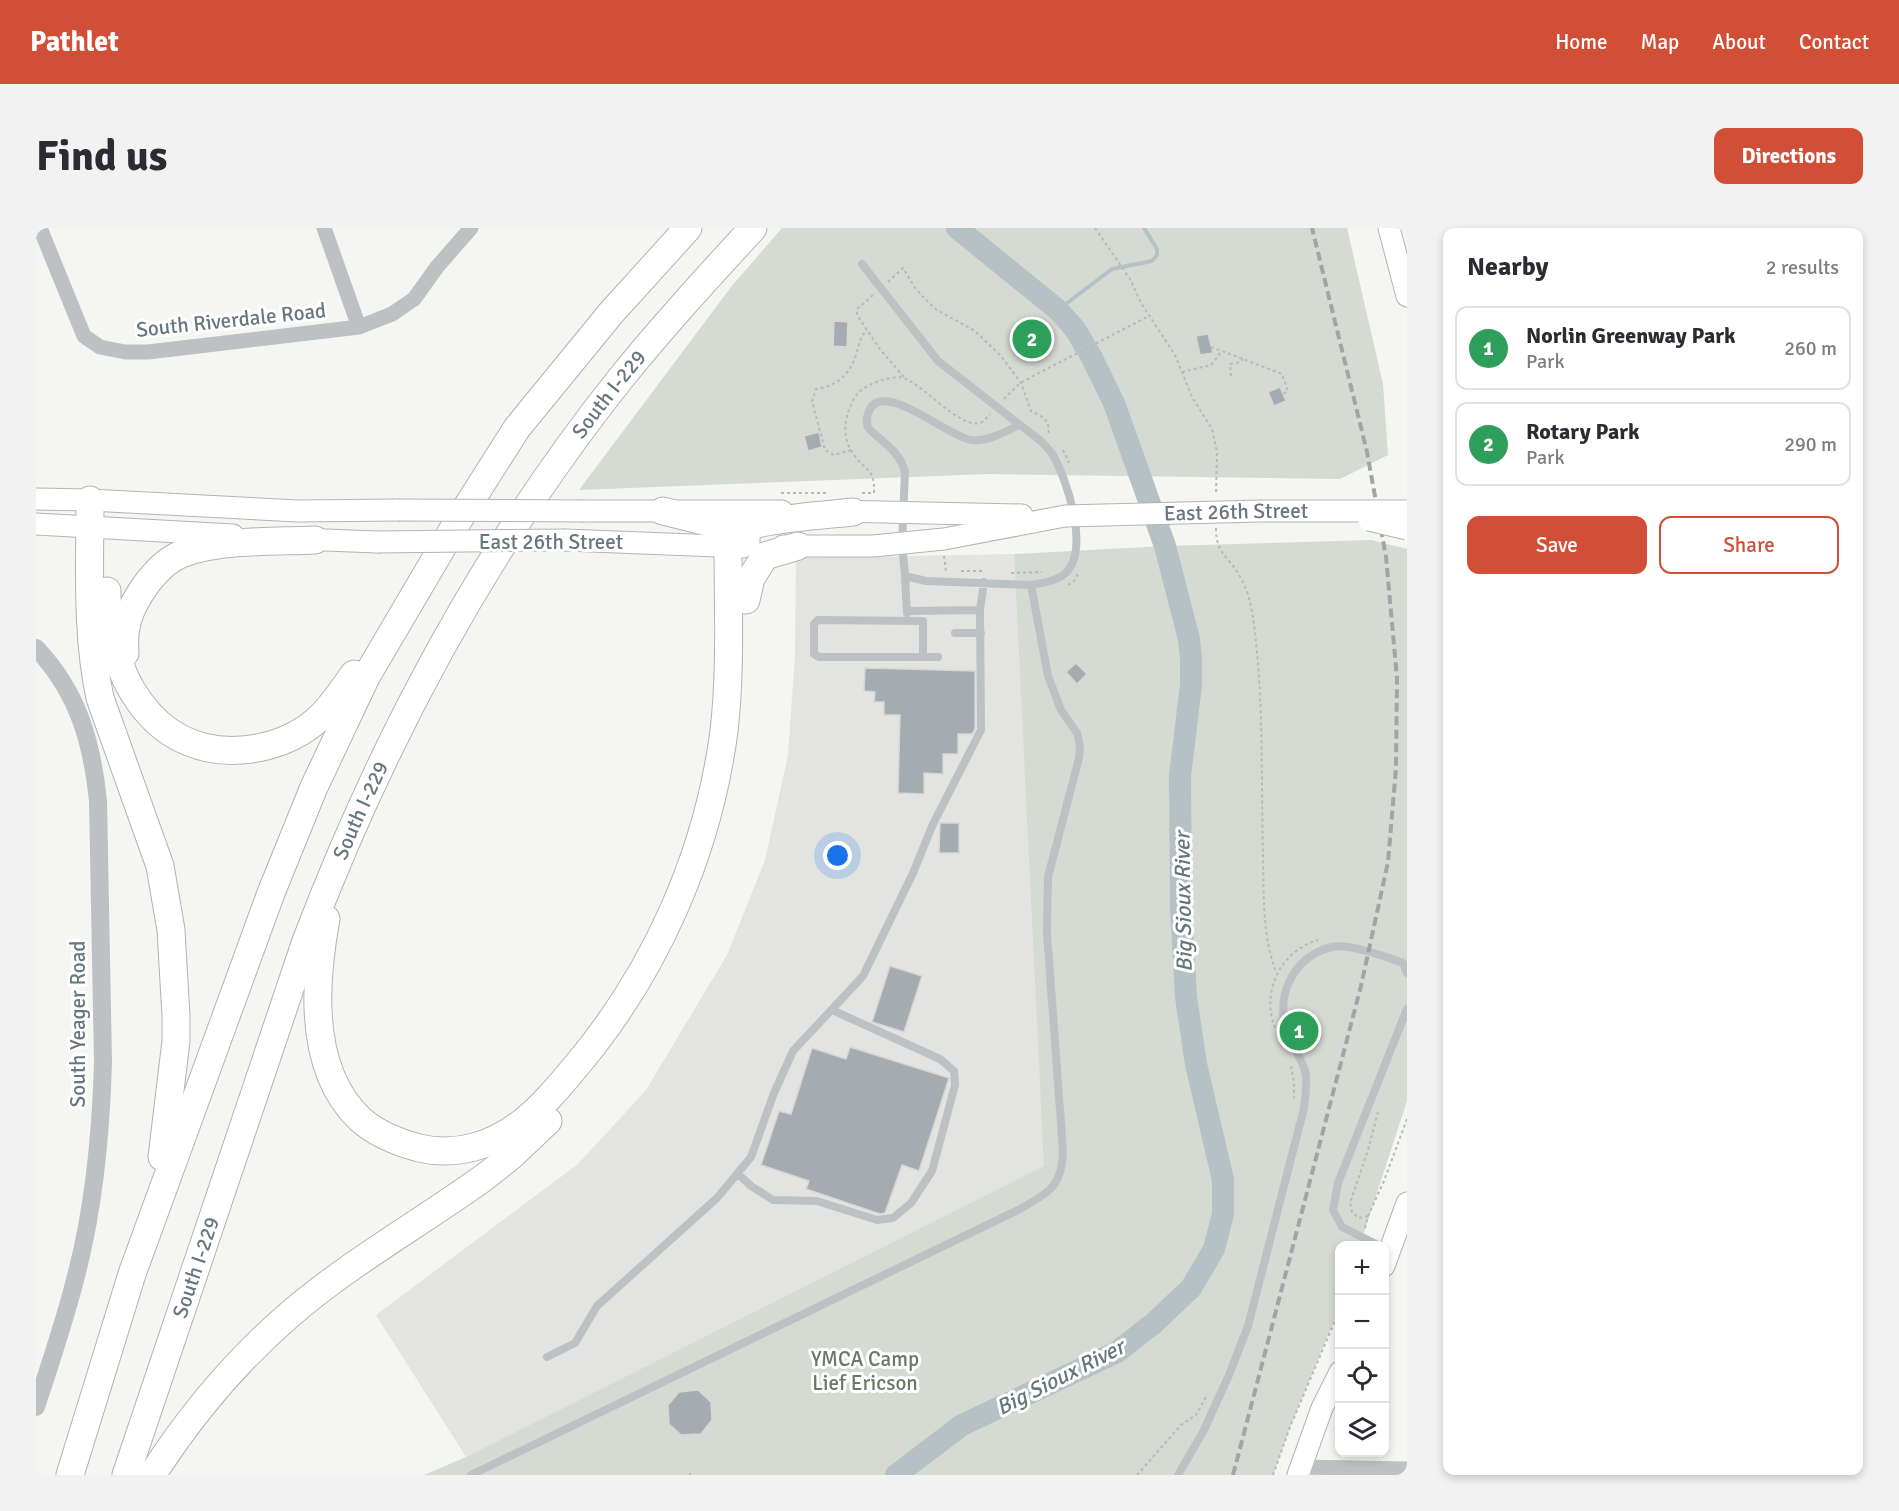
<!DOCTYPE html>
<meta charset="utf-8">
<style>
body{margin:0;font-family:Signika,sans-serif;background:#f2f2f3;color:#2b2b33}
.controls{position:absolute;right:18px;bottom:18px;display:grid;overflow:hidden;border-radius:12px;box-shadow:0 3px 9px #0003}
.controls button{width:54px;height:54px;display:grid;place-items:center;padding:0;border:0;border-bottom:2px solid #e1e1e2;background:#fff;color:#2b2b33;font:30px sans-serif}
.you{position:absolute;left:802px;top:628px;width:21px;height:21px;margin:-15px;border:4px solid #fff;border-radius:50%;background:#1a73e8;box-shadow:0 0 0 9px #1a73e833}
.badge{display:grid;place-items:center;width:39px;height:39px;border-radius:50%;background:#d14f36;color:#fff;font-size:20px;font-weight:700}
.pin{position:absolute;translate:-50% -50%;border:3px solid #fff;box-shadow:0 2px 6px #0006}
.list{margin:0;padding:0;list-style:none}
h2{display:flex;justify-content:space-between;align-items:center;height:78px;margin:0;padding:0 24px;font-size:26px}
h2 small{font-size:20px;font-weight:400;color:#7c7c81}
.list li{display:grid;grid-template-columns:39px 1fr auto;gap:18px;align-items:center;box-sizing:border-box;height:84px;margin:0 12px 12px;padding:0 12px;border:2px solid #e1e1e2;border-radius:12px}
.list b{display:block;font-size:22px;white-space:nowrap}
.list p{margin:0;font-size:20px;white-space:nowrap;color:#7c7c81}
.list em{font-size:20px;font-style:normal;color:#7c7c81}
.actions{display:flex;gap:12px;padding:18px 24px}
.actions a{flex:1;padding:14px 0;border:2px solid #d14f36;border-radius:12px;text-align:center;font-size:21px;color:#d14f36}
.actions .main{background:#d14f36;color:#fff}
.icon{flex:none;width:33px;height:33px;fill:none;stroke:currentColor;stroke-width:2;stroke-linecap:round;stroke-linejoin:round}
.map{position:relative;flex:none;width:1371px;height:1247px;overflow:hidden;border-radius:12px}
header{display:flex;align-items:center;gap:36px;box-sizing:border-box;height:84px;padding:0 30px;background:#d14f36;color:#fff}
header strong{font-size:28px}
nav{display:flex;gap:33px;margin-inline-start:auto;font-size:21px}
.intro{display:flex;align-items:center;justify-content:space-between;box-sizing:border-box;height:144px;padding:0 36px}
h1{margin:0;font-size:42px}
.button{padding:15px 27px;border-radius:12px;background:#d14f36;color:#fff;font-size:21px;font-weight:700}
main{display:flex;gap:36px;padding:0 36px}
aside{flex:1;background:#fff;border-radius:12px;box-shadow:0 3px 9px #0003}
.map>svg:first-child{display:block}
.built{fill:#e3e4e2}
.green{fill:#d5dad2}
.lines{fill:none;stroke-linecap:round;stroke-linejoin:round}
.stream{stroke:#b5c1c4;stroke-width:4}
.river{stroke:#b5c1c4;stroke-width:22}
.building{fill:#a5acb1;stroke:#d7d6d5;stroke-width:1.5}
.secondary-casing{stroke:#afb5b8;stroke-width:23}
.motorway-casing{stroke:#b0b4b7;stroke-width:29}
.path{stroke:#b7babc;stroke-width:2;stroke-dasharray:3 3;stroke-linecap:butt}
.service{stroke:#bdc1c4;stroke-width:8}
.minor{stroke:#bdc1c4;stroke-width:15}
.tertiary{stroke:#bdc1c4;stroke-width:18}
.secondary{stroke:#fff;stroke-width:21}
.motorway{stroke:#fff;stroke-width:27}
.rail{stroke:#9fa5a9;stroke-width:4;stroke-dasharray:9 4.5;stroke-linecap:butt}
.secondary-bridge-casing{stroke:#afb5b8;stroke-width:23;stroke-linecap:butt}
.secondary-bridge{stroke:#fff;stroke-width:21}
.labels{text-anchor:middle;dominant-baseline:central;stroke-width:6;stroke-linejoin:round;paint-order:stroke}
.street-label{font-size:21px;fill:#677780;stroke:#fff}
.park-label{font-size:21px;fill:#6a7865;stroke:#fff}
.water-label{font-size:22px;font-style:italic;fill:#63777d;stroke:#fff}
</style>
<header>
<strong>Pathlet</strong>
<nav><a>Home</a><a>Map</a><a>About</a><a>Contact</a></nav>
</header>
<div class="intro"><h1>Find us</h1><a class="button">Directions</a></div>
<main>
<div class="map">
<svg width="1371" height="1247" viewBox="0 0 1371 1247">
<rect width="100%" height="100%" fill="#f5f5f2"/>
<path class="built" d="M978,326L1009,938L430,1229L340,1087L542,936L610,862L691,727L729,632L752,527L759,426L760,330Z"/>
<path class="green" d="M746,0H1311L1347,156L1352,227L1304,251L952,246L543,262L695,59Z
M1335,312L1371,321V873L1324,1017L1304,1018L1303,1081L1254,1199L1237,1247H388L430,1229L1008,938L978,326L1129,318Z"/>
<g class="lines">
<path class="stream" d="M1022,82L1076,41L1116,33L1121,27V21L1108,0"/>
<path class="river" d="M860,1247L926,1197L1081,1124L1118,1095L1155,1060L1178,1021L1187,986V952L1160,836L1150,769L1145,680L1144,548L1155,457V431L1153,411L1129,318L1078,175L1055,128L1039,101L1022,82L921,0"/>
</g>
<path class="building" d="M798,93L812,94L811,119L797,118Z
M1172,106L1177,125L1164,127L1160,108Z
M1244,159L1250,173L1238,178L1232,164Z
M783,204L786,219L772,223L768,208Z
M1040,435L1051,446L1041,456L1030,444Z
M829,440L939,443V501L936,506H922V526H907V546L888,545V566L862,565L864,487H848V474H838L839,464L828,463Z
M904,595H923V625H903Z
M854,738L886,748L868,804L836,794Z
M814,819L913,850L883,943L866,937L849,985L844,986L770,961L773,953L725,937L743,883L755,886L776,820L810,831Z
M662,1162L675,1174L676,1192L665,1206L645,1207L633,1196L632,1177L643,1164Z"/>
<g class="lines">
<defs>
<path id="secondary" d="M1353,0L1371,68
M0,271L54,272L262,283L361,282
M549,283H746
M801,283L986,287
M0,296L197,307
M264,311L341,314
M530,312L707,319
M747,318H837L908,311L1029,288
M1348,1038L1371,975
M1262,1247L1286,1180L1304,1144"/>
<g id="motorway">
<path d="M54,272C54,338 50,405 64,470L124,638L135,702L140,788V813L126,929"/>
<path d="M627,283L703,302L710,309V313"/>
<path d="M71,363C70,443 116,529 206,522C233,520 261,510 281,492C295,480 307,461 318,446"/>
<path d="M710,372L715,350L729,328L762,318"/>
<path d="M89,425C87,401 92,384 105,364C113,351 127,335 141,328C177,311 239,314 279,312"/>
<path d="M290,691C278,755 272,842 324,891C340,906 361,914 383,920C421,929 458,917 488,893C508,877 525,856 541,837C620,743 672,625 688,503C695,442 692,380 692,319C693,316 693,312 695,309C706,291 794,287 817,284"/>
<path d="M34,1247L96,1046L235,665L278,559L330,449L420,296L481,200L575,85L652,0"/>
<path id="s1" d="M90,1247L270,713C347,511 450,319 585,150C627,98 672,49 717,0"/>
<path d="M116,1247C154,1188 199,1134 252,1088C313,1035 385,995 450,948L475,928L512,893"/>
</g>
</defs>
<use href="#secondary" class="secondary-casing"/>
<use href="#motorway" class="motorway-casing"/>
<path class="path" d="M1059,0L1094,51L1105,75L1139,127L1156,169L1176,201L1181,224L1180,267
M852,54L867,40L879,60L888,70L901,82L939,103L965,128L985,155L995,183L1008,190L1012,196L1013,206
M837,67L821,81V87L843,120L868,149
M1175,119L1186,123
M1146,144L1175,137L1186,123L1246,146L1252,163L1247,166
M1195,148L1194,136L1201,135L1207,131
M968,171L983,156L997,148L1113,88
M815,222L798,227L789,222L776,173L780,161C802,158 815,145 821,124C823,115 825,108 831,102
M1027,222L1033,235
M745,265H793
M826,265H838C839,240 830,244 818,227C805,210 808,188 818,171C823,161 833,157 843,153C851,151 862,147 870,151C888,158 925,201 944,195C948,194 951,189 954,186
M1180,300C1180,327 1192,327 1203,347C1211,360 1215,375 1217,390C1228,466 1225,550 1227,627C1228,666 1226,707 1240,744
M908,328L910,343
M925,343H946
M975,345L1006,344
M1032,357L1038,353L1042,346
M1239,800C1225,764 1244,723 1282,712
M1255,838L1258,855V871
M1332,988L1323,990L1316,984L1314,975L1332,922L1342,884
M1329,1000L1332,988L1348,953L1371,891
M654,1245V1247
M1101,1247L1145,1197L1160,1187L1170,1169
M1237,1247L1254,1199L1304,1081"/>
<path class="service" d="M983,197C969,204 951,214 935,212C911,208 849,153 834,181C831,187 830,194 832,199C834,203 839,206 842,209C854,219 865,228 869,244L866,315L869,348L890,353L995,357
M869,348L871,385
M944,382L948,354
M782,392L887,393V429H783L778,426V396Z
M919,405H945
M887,429H902
M702,946L715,958L737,972L781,973L841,992L857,990L875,975L896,943L919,857L918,843L904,831L796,782
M1344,1018L1306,999L1297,982L1302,955L1371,781
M511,1129L539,1115L561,1078L681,970L715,929L738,865L757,823L827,748L877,645L897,596L945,502L944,382L871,383
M435,1247L984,981C1013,964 1026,959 1027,923L1011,705L1012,649L1043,530L1044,518L1041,505L1025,482L1012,448L995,357C1005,355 1017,354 1026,348C1056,327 1032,255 1018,229C1015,223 1010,219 1006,214L902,133L826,36
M1142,1247L1168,1202L1193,1147L1212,1098L1268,880C1269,869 1272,853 1269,843C1264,826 1251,810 1248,792C1243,759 1262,727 1296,719C1311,715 1352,729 1367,735L1371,745"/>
<path class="minor" d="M4,0L48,108L64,119L89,124H112L323,99L356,86L378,71L401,39L435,0
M288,0L323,99
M1265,1239L1371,1241"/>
<path class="tertiary" d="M0,420C42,464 56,514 62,573L67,834C65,908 58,981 39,1052C28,1095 14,1137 0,1179"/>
<use href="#secondary" class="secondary"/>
<use href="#motorway" class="motorway"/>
<path class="rail" d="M1197,1247L1325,758L1352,634L1360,540L1361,450L1350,329L1331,224L1276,0"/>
<defs>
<g id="secondary-bridge">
<path d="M361,282L549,283"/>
<path id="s2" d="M1029,288L1224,283H1371"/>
<path d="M1333,292L1371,301"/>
<path d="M341,314L530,312"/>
</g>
</defs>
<use href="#secondary-bridge" class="secondary-bridge-casing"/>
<use href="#secondary-bridge" class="secondary-bridge"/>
</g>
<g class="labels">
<g class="street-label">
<text transform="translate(195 92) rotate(-6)">South Riverdale Road</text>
<text stroke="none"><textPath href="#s1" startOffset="1191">South I-229</textPath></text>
<text stroke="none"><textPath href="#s2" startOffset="171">East 26th Street</textPath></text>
<text x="515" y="314">East 26th Street</text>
<text stroke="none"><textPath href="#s1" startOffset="705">South I-229</textPath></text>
<text transform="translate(42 796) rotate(-90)">South Yeager Road</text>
<text stroke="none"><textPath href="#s1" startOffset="219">South I-229</textPath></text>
</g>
<g class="park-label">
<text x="829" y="1131">YMCA Camp<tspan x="829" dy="24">Lief Ericson</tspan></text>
</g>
<g class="water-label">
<text transform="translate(1147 674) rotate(-91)">Big Sioux River</text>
<text transform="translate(1024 1149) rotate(-27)">Big Sioux River</text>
</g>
</g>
</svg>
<div class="controls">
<button>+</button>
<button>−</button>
<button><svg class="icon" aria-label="locate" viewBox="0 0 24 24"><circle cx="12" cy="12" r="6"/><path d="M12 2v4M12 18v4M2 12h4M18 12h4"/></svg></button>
<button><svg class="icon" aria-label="layers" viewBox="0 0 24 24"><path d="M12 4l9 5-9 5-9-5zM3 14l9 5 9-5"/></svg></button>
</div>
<div class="you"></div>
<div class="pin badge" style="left:1263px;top:803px;background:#2e9e5b">1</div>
<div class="pin badge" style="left:996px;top:111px;background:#2e9e5b">2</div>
</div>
<aside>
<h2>Nearby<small>2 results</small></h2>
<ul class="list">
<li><span class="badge" style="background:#2e9e5b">1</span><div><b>Norlin Greenway Park</b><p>Park</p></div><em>260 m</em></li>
<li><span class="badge" style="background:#2e9e5b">2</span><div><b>Rotary Park</b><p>Park</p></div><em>290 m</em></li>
</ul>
<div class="actions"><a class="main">Save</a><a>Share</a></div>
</aside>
</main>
